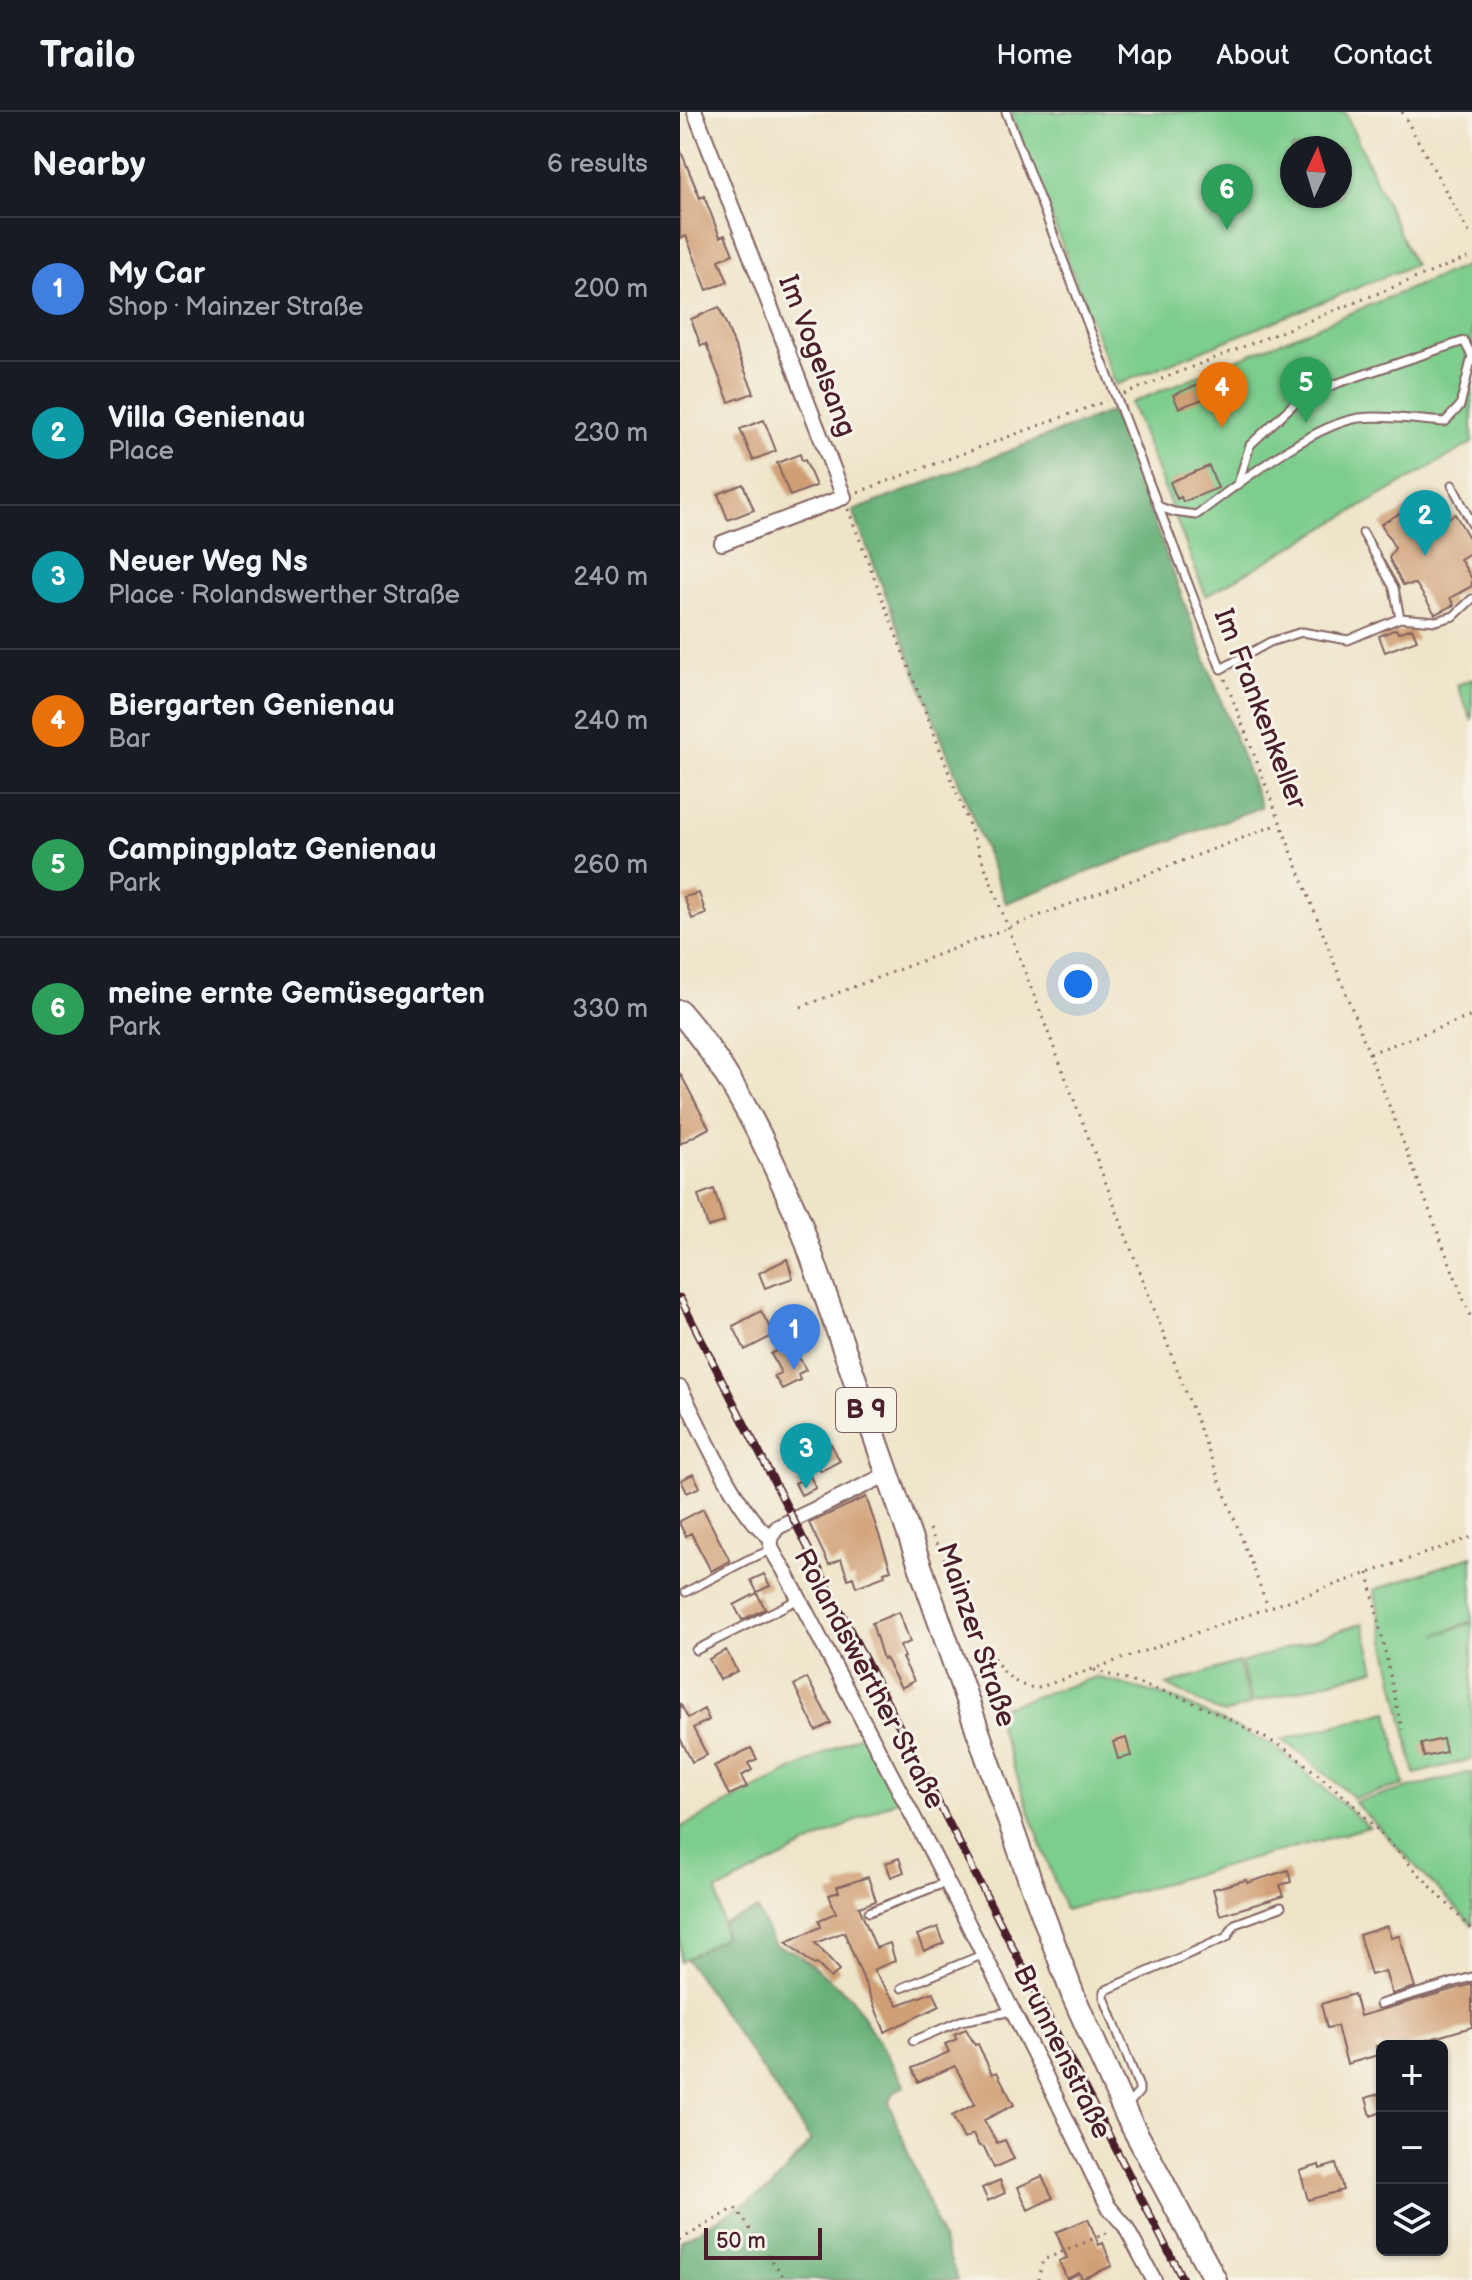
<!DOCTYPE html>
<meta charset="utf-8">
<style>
body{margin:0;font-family:"Balsamiq Sans",sans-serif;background:#20242c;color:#f1f3f6}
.controls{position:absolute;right:24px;bottom:24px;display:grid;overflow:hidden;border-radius:12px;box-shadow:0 2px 6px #0004}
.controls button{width:72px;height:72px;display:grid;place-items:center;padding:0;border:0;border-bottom:2px solid #363941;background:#171b24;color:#f1f3f6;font:40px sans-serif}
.compass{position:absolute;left:600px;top:24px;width:72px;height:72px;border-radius:50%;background:#171b24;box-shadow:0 2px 6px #0004;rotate:4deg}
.scale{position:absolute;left:24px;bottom:20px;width:118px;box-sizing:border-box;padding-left:8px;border:4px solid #4a1f2b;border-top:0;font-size:22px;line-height:28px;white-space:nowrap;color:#4a1f2b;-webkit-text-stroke:6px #f7f3e8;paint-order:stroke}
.you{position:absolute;left:398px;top:872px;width:28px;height:28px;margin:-20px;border:6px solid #fff;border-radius:50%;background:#1a73e8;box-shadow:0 0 0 12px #1a73e833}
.badge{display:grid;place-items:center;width:52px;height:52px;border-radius:50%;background:#b45309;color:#fff;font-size:26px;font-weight:700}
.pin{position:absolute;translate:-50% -66px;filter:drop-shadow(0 2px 4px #0008)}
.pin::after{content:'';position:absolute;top:42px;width:28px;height:24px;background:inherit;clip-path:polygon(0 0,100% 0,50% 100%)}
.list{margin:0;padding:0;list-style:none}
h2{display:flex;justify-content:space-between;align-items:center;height:104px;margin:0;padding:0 32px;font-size:34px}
h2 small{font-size:26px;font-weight:400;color:#9ea1a6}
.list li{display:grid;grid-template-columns:52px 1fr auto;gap:24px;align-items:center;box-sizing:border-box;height:144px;padding:0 32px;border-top:2px solid #363941}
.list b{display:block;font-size:30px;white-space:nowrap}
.list p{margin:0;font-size:26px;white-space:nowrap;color:#9ea1a6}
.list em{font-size:26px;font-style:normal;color:#9ea1a6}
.icon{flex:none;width:44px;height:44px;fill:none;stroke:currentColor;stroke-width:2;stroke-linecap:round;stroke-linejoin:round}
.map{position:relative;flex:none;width:792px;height:2168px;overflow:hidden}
header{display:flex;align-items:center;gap:48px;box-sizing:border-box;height:112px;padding:0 40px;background:#171b24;border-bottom:2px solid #363941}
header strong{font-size:38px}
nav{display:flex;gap:44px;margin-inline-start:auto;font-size:28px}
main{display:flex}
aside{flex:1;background:#171b24}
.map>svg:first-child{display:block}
.green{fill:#7dcd8d;stroke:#64765c;stroke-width:2;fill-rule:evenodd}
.forest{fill:#66b078;stroke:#586852;stroke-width:2}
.building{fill:#d09f75}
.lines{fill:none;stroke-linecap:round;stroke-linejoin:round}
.lane-casing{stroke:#836462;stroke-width:11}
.street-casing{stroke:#836462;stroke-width:18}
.primary-casing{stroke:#836462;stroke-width:26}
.path{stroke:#836462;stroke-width:3;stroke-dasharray:2 6;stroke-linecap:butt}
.lane{stroke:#fff;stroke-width:7}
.street{stroke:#fff;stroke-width:14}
.primary{stroke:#fff;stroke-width:22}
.rail-casing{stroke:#4a1f2b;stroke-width:8}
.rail{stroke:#f7f3e8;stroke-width:5;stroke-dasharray:15;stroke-linecap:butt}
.labels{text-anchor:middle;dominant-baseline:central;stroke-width:6;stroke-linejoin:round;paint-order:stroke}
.shield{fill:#f7f3e8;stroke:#7e5f64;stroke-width:2}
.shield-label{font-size:26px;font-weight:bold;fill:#4a1f2b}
.street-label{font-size:28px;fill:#4a1f2b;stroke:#f7f3e8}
</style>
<header>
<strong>Trailo</strong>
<nav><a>Home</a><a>Map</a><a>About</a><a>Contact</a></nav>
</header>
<main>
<aside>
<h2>Nearby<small>6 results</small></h2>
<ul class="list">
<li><span class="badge" style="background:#3f7fe0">1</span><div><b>My Car</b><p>Shop · Mainzer Straße</p></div><em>200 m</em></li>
<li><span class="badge" style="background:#0f9aa8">2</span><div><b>Villa Genienau</b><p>Place</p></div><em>230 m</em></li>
<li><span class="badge" style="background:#0f9aa8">3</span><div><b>Neuer Weg Ns</b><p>Place · Rolandswerther Straße</p></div><em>240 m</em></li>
<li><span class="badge" style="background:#e8710a">4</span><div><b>Biergarten Genienau</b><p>Bar</p></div><em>240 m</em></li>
<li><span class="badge" style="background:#2e9e5b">5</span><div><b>Campingplatz Genienau</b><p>Park</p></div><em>260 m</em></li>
<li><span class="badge" style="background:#2e9e5b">6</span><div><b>meine ernte Gemüsegarten</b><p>Park</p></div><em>330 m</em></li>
</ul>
</aside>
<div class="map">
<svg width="792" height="2168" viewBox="0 0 792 2168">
<rect width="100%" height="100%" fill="#f7f3e8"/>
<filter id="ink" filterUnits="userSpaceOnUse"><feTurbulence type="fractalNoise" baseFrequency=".0125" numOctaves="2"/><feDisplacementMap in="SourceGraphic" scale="16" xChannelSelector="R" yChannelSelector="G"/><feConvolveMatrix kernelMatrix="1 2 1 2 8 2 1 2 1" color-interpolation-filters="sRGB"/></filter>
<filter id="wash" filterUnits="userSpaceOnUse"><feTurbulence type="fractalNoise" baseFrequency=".006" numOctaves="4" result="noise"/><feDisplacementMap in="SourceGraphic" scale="32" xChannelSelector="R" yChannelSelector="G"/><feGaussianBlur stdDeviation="1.8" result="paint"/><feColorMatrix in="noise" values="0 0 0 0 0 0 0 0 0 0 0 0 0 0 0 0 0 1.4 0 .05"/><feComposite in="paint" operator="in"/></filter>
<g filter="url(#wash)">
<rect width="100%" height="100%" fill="#eee4c8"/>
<path class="green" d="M331,0H665L734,153L436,273ZM612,36H660V84H612Z
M785,154L792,155V331L526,484L451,291Z
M792,567V609L777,573Z
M792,1444V1509L756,1523L792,1511V1647L735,1662L694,1478Z
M683,1511L695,1557L572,1591L561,1551Z
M558,1550L570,1593L543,1602L487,1573Z
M416,1565L493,1586L596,1635L689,1715L385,1798L313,1598Z
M708,1599L724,1673L674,1686L621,1641L602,1628Z
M185,1620L218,1687L37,1779L44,1825L0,1850V1716Z
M792,1660V1813L674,1690Z"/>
<path class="forest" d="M432,299L581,695L326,791L173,399Z
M77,1798L95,1834L115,1840L171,1885L225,1973L214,1980L209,1991L278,2168H0V2129L91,2076L131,2029L6,1847L44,1825L43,1811Z"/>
<g id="blocks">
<path class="building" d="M0,37L20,86L24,84L40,125L45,123L53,142L39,148L48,170L27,178L6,124L0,126Z
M39,195L74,281L49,290L26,232L21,234L11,207Z
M517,273L523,287L499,296L493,283Z
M84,308L96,339L73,348L60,317Z
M120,342L122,349L125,348L136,374L110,384L97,351Z
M529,354L538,376L503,390L501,385L497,387L490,370Z
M63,372L74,398L48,408L38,382Z
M745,387L759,411L775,402L792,431V440L780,447L792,467V474L770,486L774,493L755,502L736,472L723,473L709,446L715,436L701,412Z
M732,516L737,528L705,540L699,524L716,517L718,521Z
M19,781L26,802L12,807L4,785Z
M0,961L29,1016L0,1032Z
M34,1077L44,1110L28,1115L18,1083Z
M107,1147L113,1166L85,1176L79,1161Z
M81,1199L94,1223L65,1238L53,1214Z
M111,1231L126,1258L118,1262L120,1268L102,1277L94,1264L101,1261L91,1242Z
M151,1332L160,1349L141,1359L135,1348L142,1345L139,1339Z
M13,1362L20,1375L7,1381L1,1368Z
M130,1364L136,1376L121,1383L115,1371Z
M186,1385L211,1458L204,1460L205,1464L176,1475L173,1465L168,1467L161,1447L149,1453L129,1411Z
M23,1397L50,1449L31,1459L11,1421L6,1424L0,1413V1409Z
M84,1462L90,1474L77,1480L71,1468Z
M77,1481L85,1497L62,1508L54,1493Z
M219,1500L230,1530L220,1534L224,1545L222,1546L234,1569L221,1576L205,1546L203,1547L192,1511Z
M46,1538L57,1559L40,1568L29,1547Z
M127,1566L151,1611L136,1619L114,1573Z
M0,1591L8,1606L24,1597L29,1608L13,1616L27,1643L12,1650L0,1626Z
M446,1626L451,1644L438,1647L433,1630Z
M763,1627L766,1640L744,1645L741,1632Z
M71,1636L77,1647L68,1651L72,1658L61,1664L67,1675L49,1683L34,1654Z
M219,1746L224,1760L211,1765L206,1751Z
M608,1758L611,1770L600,1773L604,1784L540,1803L533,1777L566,1768L567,1771Z
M188,1765L196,1789L179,1795L196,1836L210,1831L215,1849L193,1858L218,1893L253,1880L260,1894L205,1920L164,1820L135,1831L160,1858L151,1866L137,1852L134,1853L106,1830L141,1815L139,1808L156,1801L149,1783L159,1780L157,1775Z
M707,1814L711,1826L719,1824L735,1875L712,1882L705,1859L691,1863L679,1823Z
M258,1815L264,1831L244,1839L237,1823Z
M792,1872V1915L726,1934H696L698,1943L667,1952L657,1914L647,1916L641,1892L674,1882L680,1904Z
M286,1917L295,1933L298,1932L312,1962L317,1960L334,1993L304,2008L317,2031L325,2028L334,2047L314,2056L304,2035L299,2034L293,2022L284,2027L272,2004L295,1992L275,1954L238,1970L232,1956L269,1940L265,1932L277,1927L274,1922Z
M702,1981V2000L691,2004L686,1986Z
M656,2052L663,2078L628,2088L620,2059L639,2053L640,2057Z
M362,2064L373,2086L348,2098L338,2075Z
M320,2068L325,2081L308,2089L302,2076Z
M408,2107L419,2133L423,2131L432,2154L402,2167L399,2161L387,2167L379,2149L387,2146L376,2120Z"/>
</g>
</g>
<g filter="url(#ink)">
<use href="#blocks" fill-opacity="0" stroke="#836462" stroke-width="2"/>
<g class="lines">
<defs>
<path id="lane" d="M326,0L541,557L590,530L622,520L668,528L720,506L756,509L774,504L792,487
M772,373L792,412
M480,395L494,400L516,403C556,374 631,313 679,306C706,303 737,308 765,310L780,294L792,244L784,229L658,271L617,289L570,333L558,372
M683,421L714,476L720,506
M6,1480L67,1448L91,1438
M16,1538L119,1487
M189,1800L267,1770
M222,1876L304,1842
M700,1892L792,1865
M233,1929L280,1909L323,1901L332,1897
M446,1995L459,1980V1975L424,1885V1879L547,1825L555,1812L601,1795"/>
<path id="street" d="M15,0L164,385L42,431
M0,1276C18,1310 60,1408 91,1425
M208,1362L98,1415C84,1430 93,1441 103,1456L248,1733L363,1959L428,2094L445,2114L474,2168"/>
<path id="primary" d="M0,900C53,961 87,1035 119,1108L350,1768L393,1883L447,2004L535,2168"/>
</defs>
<use href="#lane" class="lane-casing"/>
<use href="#street" class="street-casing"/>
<use href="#primary" class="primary-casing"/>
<path class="path" d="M722,0L792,126
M444,282L792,144
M178,380L426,289
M168,397L588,1495
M545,567L792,1209
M121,895L599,712
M690,941L792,904
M249,1417L315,1548C326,1564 337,1575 358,1576L792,1425
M688,1461L722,1618
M414,1558L498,1584L549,1607L608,1638L670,1689L792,1818
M0,2128L55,2096L106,2168
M358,2168L363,2148L429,2120"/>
<use href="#lane" class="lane"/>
<use href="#street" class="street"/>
<use href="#primary" class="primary"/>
<defs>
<path id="rail" d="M0,1186L503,2168"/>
</defs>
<use href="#rail" class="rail-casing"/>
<use href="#rail" class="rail"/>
</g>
</g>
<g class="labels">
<rect class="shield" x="156" y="1276" width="60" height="44" rx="6"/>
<g class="shield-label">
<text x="186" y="1298">B 9</text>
</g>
<g class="street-label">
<text transform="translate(137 244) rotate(69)">Im Vogelsang</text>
<text transform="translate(580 597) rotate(69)">Im Frankenkeller</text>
<text transform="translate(296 1523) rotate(71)">Mainzer Straße</text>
<text transform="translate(189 1567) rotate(62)">Rolandswerther Straße</text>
<text transform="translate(382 1940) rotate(64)">Brunnenstraße</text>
</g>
</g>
</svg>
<div class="controls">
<button>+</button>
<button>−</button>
<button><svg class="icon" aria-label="layers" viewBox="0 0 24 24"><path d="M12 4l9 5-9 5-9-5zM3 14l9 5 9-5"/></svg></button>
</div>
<svg class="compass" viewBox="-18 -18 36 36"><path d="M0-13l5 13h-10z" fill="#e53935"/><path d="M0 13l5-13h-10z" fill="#9ea1a6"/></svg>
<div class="scale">50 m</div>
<div class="you"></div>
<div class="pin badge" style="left:114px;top:1258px;background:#3f7fe0">1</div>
<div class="pin badge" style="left:745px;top:444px;background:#0f9aa8">2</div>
<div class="pin badge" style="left:126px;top:1377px;background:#0f9aa8">3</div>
<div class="pin badge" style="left:542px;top:316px;background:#e8710a">4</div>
<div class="pin badge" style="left:626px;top:311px;background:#2e9e5b">5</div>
<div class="pin badge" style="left:547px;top:118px;background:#2e9e5b">6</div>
</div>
</main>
